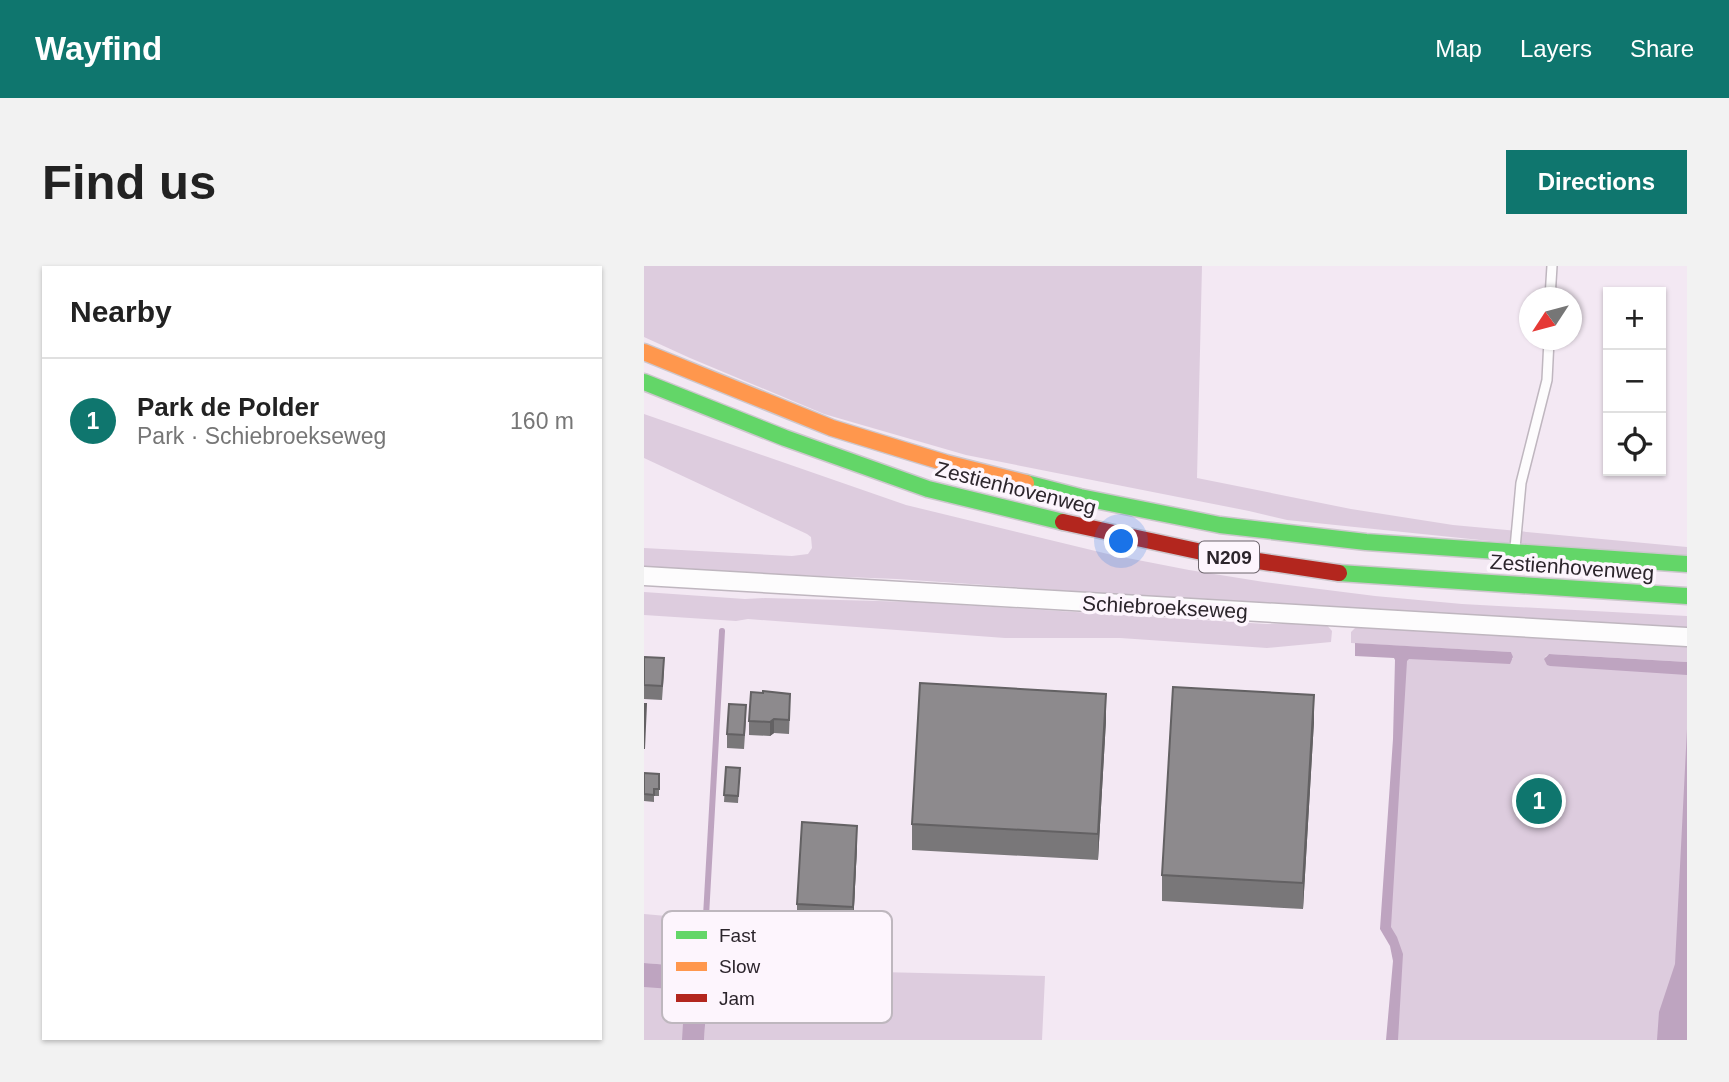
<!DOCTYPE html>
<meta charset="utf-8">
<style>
body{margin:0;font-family:Helvetica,sans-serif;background:#f2f2f2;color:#222}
.controls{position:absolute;right:21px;top:21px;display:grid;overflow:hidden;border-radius:0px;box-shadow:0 2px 5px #0004}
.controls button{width:63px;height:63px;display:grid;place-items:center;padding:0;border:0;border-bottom:2px solid #e0e0e0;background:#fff;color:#222;font:35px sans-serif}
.compass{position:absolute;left:875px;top:21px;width:63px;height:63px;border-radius:50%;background:#fff;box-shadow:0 2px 5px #0004;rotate:234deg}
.you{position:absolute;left:478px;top:276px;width:24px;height:24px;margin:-18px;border:5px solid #fff;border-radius:50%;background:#1a73e8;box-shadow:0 0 0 10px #1a73e833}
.badge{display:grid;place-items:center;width:46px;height:46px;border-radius:50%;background:#0f766e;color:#fff;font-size:23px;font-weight:700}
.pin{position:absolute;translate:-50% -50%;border:4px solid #fff;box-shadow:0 2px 7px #0006}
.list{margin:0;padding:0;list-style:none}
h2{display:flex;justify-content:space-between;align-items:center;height:91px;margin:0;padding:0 28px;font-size:30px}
h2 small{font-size:23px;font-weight:400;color:#767676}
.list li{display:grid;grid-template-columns:46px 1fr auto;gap:21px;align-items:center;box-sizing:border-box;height:126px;padding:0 28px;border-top:2px solid #e0e0e0}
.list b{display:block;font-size:26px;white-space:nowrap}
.list p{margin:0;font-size:23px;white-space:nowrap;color:#767676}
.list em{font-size:23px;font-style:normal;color:#767676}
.icon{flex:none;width:38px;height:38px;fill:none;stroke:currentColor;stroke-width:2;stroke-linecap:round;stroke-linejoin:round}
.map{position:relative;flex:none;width:1043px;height:774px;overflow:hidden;border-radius:0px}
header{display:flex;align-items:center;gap:42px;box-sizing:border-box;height:98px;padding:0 35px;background:#0f766e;color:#fff}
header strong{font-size:33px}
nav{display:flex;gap:38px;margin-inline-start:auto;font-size:24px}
.intro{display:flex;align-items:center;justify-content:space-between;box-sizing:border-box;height:168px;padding:0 42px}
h1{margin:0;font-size:49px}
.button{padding:18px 32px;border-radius:0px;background:#0f766e;color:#fff;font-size:24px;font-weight:700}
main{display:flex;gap:42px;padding:0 42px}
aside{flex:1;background:#fff;border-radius:0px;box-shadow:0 2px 5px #0004}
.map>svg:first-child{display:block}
.green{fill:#ddccde}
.water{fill:#bea4c0}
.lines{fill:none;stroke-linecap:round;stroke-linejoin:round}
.stream{stroke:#bea4c0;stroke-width:6}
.lane-casing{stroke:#bfb6bf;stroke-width:12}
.street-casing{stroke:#bfb6bf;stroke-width:21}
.fast-casing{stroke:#cdc7cd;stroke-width:19}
.slow-casing{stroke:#cdc7cd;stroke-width:19}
.jam-casing{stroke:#cdc7cd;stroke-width:19}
.lane{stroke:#fdfcfd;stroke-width:9}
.street{stroke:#fdfcfd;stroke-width:18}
.fast{stroke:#63d668;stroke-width:16}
.slow{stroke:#ff974d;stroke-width:16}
.jam{stroke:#b3261e;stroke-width:16}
.wall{fill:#797779}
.shaded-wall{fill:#636163}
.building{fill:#8d8a8d;stroke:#636163;stroke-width:2}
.labels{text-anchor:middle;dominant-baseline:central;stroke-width:7;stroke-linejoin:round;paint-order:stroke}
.shield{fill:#fdf5fd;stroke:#6b636b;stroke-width:2}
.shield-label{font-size:19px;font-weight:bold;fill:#2c252c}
.street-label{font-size:21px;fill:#2c252c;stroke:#fdf5fd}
.key{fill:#fdf5fd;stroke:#beb7be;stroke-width:2}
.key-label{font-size:19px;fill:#2c252c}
</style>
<header>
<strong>Wayfind</strong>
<nav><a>Map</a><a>Layers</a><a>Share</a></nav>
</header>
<div class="intro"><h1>Find us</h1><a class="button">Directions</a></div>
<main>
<aside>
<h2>Nearby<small></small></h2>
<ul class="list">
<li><span class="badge">1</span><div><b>Park de Polder</b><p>Park · Schiebroekseweg</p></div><em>160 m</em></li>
</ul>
</aside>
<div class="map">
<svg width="1043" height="774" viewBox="0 0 1043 774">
<rect width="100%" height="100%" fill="#f3e8f3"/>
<path class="green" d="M0,0H558L553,212L707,243L809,259L1043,281V291L905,281L643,254L605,245L322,189L180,148L46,92L0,71Z
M0,148L262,239L468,289L545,304L620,316L731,330L818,338L1043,350V367L253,313L0,303V282L148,290L164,288L168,282L167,271L163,268L0,192Z
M0,326L101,333L121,332L271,336L622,358L681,357L688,365L687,376L623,382L476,372H361L104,353L92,355L0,349Z
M714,359L1043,379V396L905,388L901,391L1043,407V774H747L754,684L742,664L755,385L869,393L867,386L707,377V366Z
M0,648L56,653L55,667H67L65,702L401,710L398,774H60L65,702L0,697Z
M0,705L48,708L47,774H0Z"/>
<path class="water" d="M711,377L867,386L869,391L866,398L765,393L763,395L747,661L753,671L759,688L754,774H742L749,695L746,680L736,663L749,473L751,394L750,392L711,390Z
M905,388L1043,396V409L906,400L903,399L900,393Z
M1043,463V774H1013L1015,746L1031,698Z
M0,697L65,702L60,774H38L41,724L0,721Z"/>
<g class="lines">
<path class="stream" d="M61,668L78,365"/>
<defs>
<path id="lane" d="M906,32L908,0
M871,282L877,217L903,114L905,74"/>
<path id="street" d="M0,310L1043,371"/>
<path id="fast" d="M0,116L141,172L284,223L419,256
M382,217L436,231L576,259L722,276L1043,298
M695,307L1043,330"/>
<path id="slow" d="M0,86L188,162L302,197L382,217"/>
<path id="jam" d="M419,256L567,288L695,307"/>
</defs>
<use href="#lane" class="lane-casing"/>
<use href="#street" class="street-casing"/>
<use href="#fast" class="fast-casing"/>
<use href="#slow" class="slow-casing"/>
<use href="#jam" class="jam-casing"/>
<use href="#lane" class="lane"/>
<use href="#street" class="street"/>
<use href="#fast" class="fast"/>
<use href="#slow" class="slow"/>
<use href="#jam" class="jam"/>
</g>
<path class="wall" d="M0,391L20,406L18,434L0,433Z
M146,442L145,468L130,467L126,470L105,469V455Z
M102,453L100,483L83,482V468Z
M462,454L454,594L268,584V558Z
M670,455L659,643L518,635V609Z
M82,501L96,502L94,537L80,536Z
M0,507L15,508V530H10V536L0,535Z
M213,580L209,661L153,658V638Z"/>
<path class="shaded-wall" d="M462,428V454L454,594V568Z
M670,429V455L659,643V617Z
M130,453V467L126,470V456Z
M213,560V580L209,661V641Z"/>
<path class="building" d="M0,391L20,392L18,420L0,419Z
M276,417L462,428L454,568L268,558Z
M529,421L670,429L659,617L518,609Z
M119,425L146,428L145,454L130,453L126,456L105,455L107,426L119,427Z
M0,438H2L0,483Z
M85,438L102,439L100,469L83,468Z
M82,501L96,502L94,530L80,529Z
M0,507L15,508V523H10V529L0,528Z
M158,556L213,560L209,641L153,638Z"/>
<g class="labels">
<rect class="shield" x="555" y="275.5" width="60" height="31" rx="5"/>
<g class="shield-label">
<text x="585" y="291">N209</text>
</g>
<g class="street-label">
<text transform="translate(372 222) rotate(14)">Zestienhovenweg</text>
<text transform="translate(928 301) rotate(4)">Zestienhovenweg</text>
<text transform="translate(521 341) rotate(3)">Schiebroekseweg</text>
</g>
</g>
<rect x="18" y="645" width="230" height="112" rx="10" class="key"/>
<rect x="32" y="665" width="31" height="8" fill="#63d668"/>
<rect x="32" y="696" width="31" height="9" fill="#ff974d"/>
<rect x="32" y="728" width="31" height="8" fill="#b3261e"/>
<g class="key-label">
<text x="75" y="676">Fast</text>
<text x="75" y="707">Slow</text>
<text x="75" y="739">Jam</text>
</g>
</svg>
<div class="controls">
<button>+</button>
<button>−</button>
<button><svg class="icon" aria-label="locate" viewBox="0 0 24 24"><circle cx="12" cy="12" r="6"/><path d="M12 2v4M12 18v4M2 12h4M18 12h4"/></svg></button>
</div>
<svg class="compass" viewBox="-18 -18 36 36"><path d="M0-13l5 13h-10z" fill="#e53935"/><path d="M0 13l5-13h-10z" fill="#767676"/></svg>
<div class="you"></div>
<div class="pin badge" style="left:895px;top:535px">1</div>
</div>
</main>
